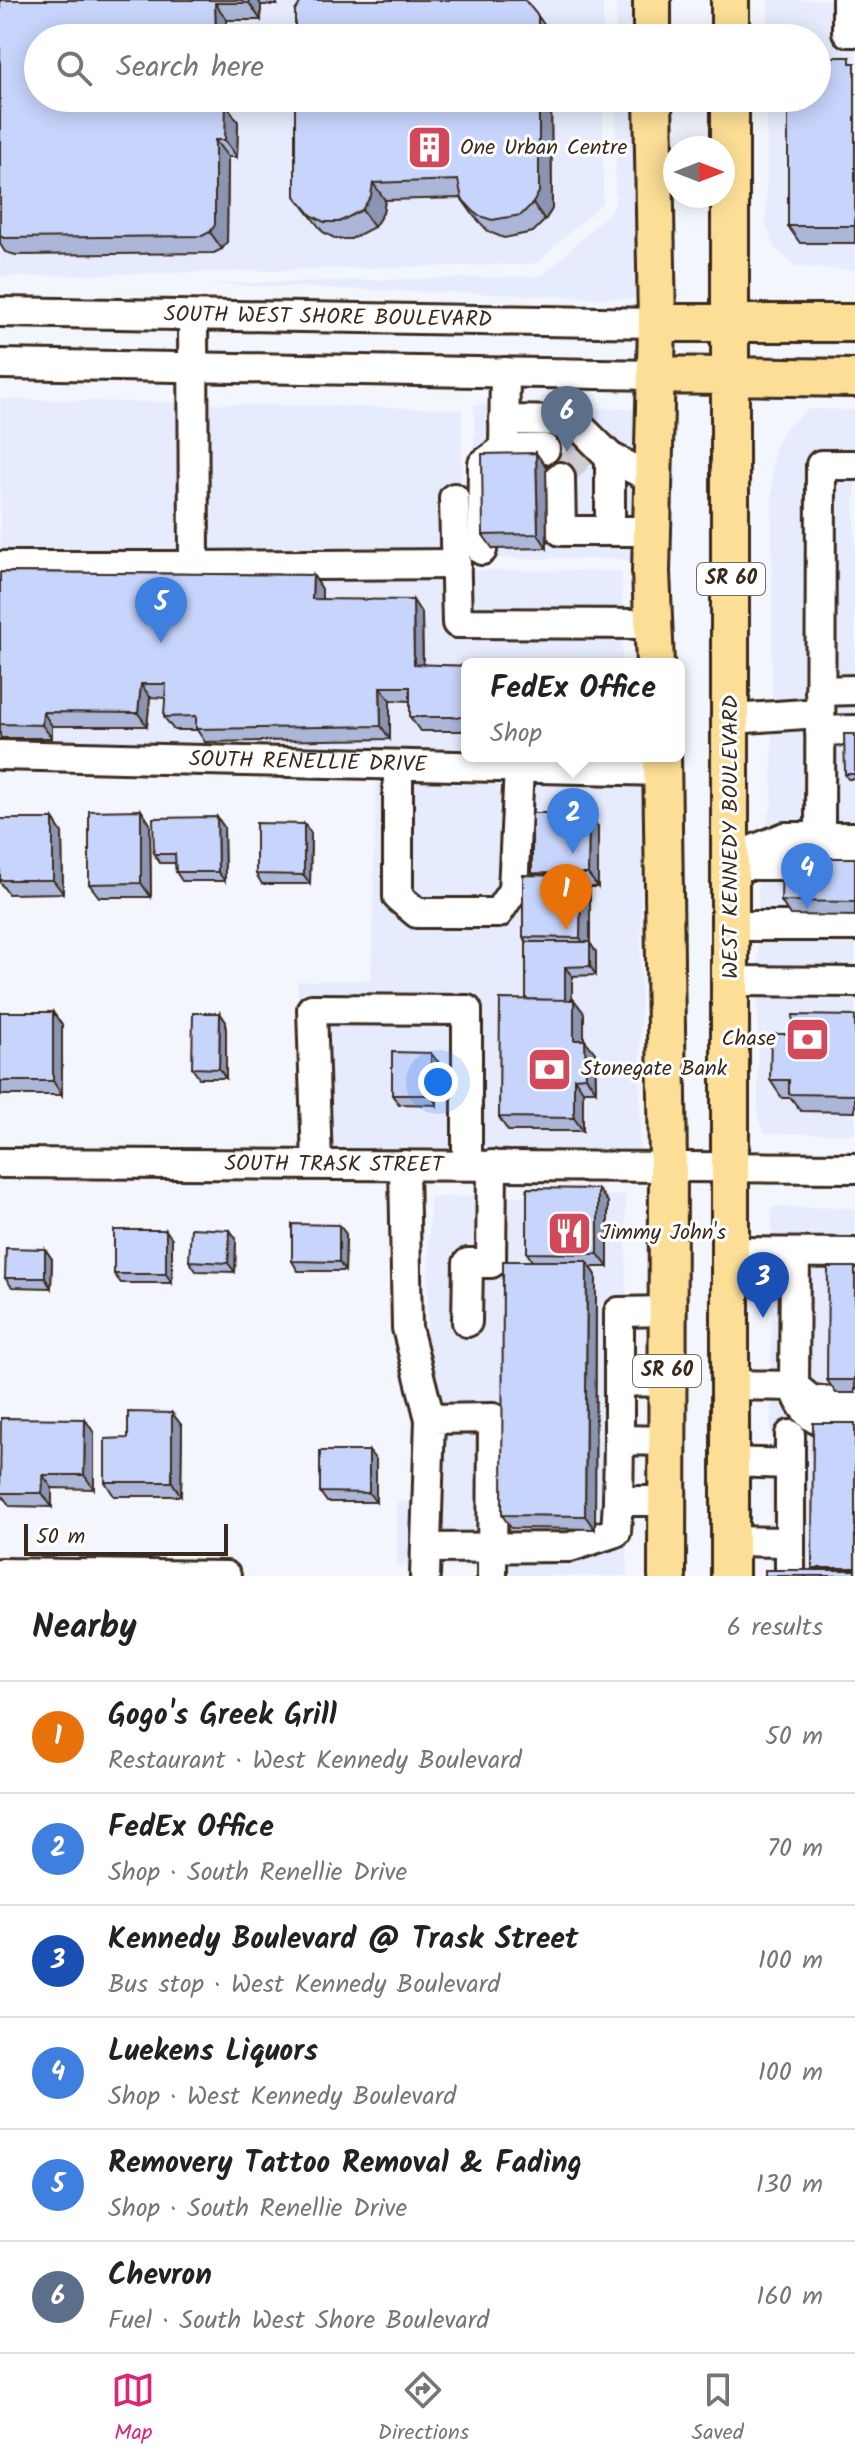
<!DOCTYPE html>
<meta charset="utf-8">
<style>
body{margin:0;font-family:Kalam,sans-serif;background:#f2f2f2;color:#222}
.compass{position:absolute;left:663px;top:136px;width:72px;height:72px;border-radius:50%;background:#fff;box-shadow:0 4px 20px #0003;rotate:90deg}
.scale{position:absolute;left:24px;bottom:20px;width:204px;box-sizing:border-box;padding-left:8px;border:4px solid #3b2a1e;border-top:0;font-size:22px;line-height:28px;white-space:nowrap;color:#3b2a1e;-webkit-text-stroke:6px #fff;paint-order:stroke}
.you{position:absolute;left:438px;top:1082px;width:28px;height:28px;margin:-20px;border:6px solid #fff;border-radius:50%;background:#1a73e8;box-shadow:0 0 0 12px #1a73e833}
.badge{display:grid;place-items:center;width:52px;height:52px;border-radius:50%;background:#db2777;color:#fff;font-size:26px;font-weight:700}
.pin{position:absolute;translate:-50% -66px;filter:drop-shadow(0 2px 4px #0008)}
.pin::after{content:'';position:absolute;top:42px;width:28px;height:24px;background:inherit;clip-path:polygon(0 0,100% 0,50% 100%)}
.popup{position:absolute;left:461px;top:658px;width:224px;height:104px;box-sizing:border-box;display:grid;place-content:center;border-radius:12px;background:#fff;filter:drop-shadow(0 2px 6px #0005);font-size:26px;white-space:nowrap;color:#767676}
.popup b{font-size:30px;color:#222}
.popup::after{content:'';position:absolute;left:50%;top:100%;margin-left:-16px;border:16px solid transparent;border-top-color:#fff}
.list{margin:0;padding:0;list-style:none}
h2{display:flex;justify-content:space-between;align-items:center;height:104px;margin:0;padding:0 32px;font-size:34px}
h2 small{font-size:26px;font-weight:400;color:#767676}
.list li{display:grid;grid-template-columns:52px 1fr auto;gap:24px;align-items:center;box-sizing:border-box;height:112px;padding:0 32px;border-top:2px solid #e0e0e0}
.list b{display:block;font-size:30px;white-space:nowrap}
.list p{margin:0;font-size:26px;white-space:nowrap;color:#767676}
.list em{font-size:26px;font-style:normal;color:#767676}
.icon{flex:none;width:44px;height:44px;fill:none;stroke:currentColor;stroke-width:2;stroke-linecap:round;stroke-linejoin:round}
.map{position:relative;flex:none;width:855px;height:1576px;overflow:hidden}
.search{position:absolute;background:#fff;box-shadow:0 4px 20px #0003;left:24px;right:24px;top:24px;height:88px;display:flex;align-items:center;gap:20px;box-sizing:border-box;padding:0 28px;border-radius:44px;color:#767676;font-size:30px}
.sheet{height:776px;background:#fff}
nav{display:flex;justify-content:space-around;align-items:center;box-sizing:border-box;height:112px;border-top:2px solid #e0e0e0;background:#fff;font-size:22px;color:#767676}
nav a{display:grid;justify-items:center;gap:4px}
nav .on{color:#db2777}
.map>svg:first-child{display:block}
.built{fill:#e6ecfd}
.lines{fill:none;stroke-linecap:round;stroke-linejoin:round}
.minor-tunnel{stroke:#cfcdd1;stroke-width:28;stroke-dasharray:28 14;stroke-linecap:butt}
.minor-casing{stroke:#3b2a1e;stroke-width:34}
.major-casing{stroke:#3b2a1e;stroke-width:42}
.minor{stroke:#fff;stroke-width:28}
.major{stroke:#fcde96;stroke-width:36}
.wall{fill:#abb6d8;stroke:#3b2a1e;stroke-width:2}
.shaded-wall{fill:#8b94b0;stroke:#3b2a1e;stroke-width:2}
.building{fill:#c7d4fb;stroke:#3b2a1e;stroke-width:2}
.labels{text-anchor:middle;dominant-baseline:central;stroke-width:6;stroke-linejoin:round;paint-order:stroke}
.shield{fill:#fff;stroke:#766a62;stroke-width:2}
.shield-label{font-size:20px;font-weight:bold;fill:#3b2a1e}
.poi-label{font-size:22px;fill:#3b2a1e;stroke:#fff;text-anchor:start}
.street-label{font-size:22px;fill:#3b2a1e;stroke:#fff}
</style>
<div class="map">
<svg width="855" height="1576" viewBox="0 0 855 1576">
<rect width="100%" height="100%" fill="#f4f6fe"/>
<filter id="ink" filterUnits="userSpaceOnUse"><feTurbulence type="fractalNoise" baseFrequency=".0125" numOctaves="2"/><feDisplacementMap in="SourceGraphic" scale="16" xChannelSelector="R" yChannelSelector="G"/><feConvolveMatrix kernelMatrix="1 2 1 2 8 2 1 2 1" color-interpolation-filters="sRGB"/></filter>
<g filter="url(#ink)">
<path class="built" d="M0,0H603V38H38V98H603V202L536,264L0,277Z
M616,0H637V38H616Z
M768,0H855V270L797,267L775,248L766,225L767,98H817V38H768Z
M616,98H637L641,299L204,284L536,276L546,273L615,206Z
M0,399L462,409L461,570L622,571V664H467V756L0,741Z
M474,405L639,409L635,570L630,561L622,559L475,558Z
M809,409L855,410V1134L765,1133L758,1119V859L772,802V466L775,445L786,427Z
M376,778L642,785L640,1151L308,1149L297,981L371,980Z
M626,1195L627,1576H498L497,1568L397,1565V1502L423,1501L430,1197Z
M772,1207L855,1208V1576H770Z"/>
<g class="lines">
<path class="minor-tunnel" d="M545,449L560,477L585,450"/>
<defs>
<g id="minor">
<path d="M847,0V32H855"/>
<path id="s1" d="M0,312L657,323"/>
<path d="M193,317L194,566L456,564"/>
<path d="M0,364L656,375"/>
<path d="M504,420L574,421L610,457L653,479"/>
<path d="M504,449H545"/>
<path d="M610,457V531"/>
<path d="M560,477L561,531H652"/>
<path d="M454,498L457,623L651,624"/>
<path d="M482,550L483,464L504,449L505,372"/>
<path d="M0,566H194"/>
<path d="M820,691L855,690"/>
<path d="M731,719L820,713"/>
<path d="M820,731L855,730"/>
<path id="s2" d="M0,755L663,771"/>
<path d="M398,765V897L417,913H498L513,890L519,768"/>
<path d="M820,837L821,465H855"/>
<path d="M731,859L785,837H855"/>
<path d="M731,865H855"/>
<path d="M730,926H855"/>
<path d="M730,981L855,982"/>
<path id="s3" d="M0,1163L855,1168"/>
<path d="M317,1164L312,1009L467,1010V1165"/>
<path d="M404,1165L407,1328L430,1419"/>
<path d="M730,1252L855,1253"/>
<path d="M795,1253L794,1386C806,1422 819,1424 855,1425"/>
<path d="M467,1322L468,1263H491L492,1165"/>
<path d="M619,1381V1312L667,1311"/>
<path d="M730,1385L794,1386L811,1400L855,1404"/>
<path d="M619,1440V1381L667,1382"/>
<path d="M667,1441L619,1440L618,1501H667"/>
<path d="M730,1462L790,1464"/>
<path d="M730,1541L790,1542"/>
<path d="M426,1548L570,1547L616,1532L618,1501"/>
<path d="M0,1573L226,1576"/>
<path d="M425,1576L430,1419L493,1418L492,1576"/>
<path d="M790,1576V1435"/>
</g>
<path id="major" d="M730,0V38
M652,38V0
M653,98L657,323L651,572L655,664
M657,323H855
M656,375L855,378
M662,756L668,1165L667,1576
M730,1576V98"/>
</defs>
<use href="#minor" class="minor-casing"/>
<use href="#major" class="major-casing"/>
<use href="#minor" class="minor"/>
<use href="#major" class="major"/>
</g>
<path class="wall" d="M0,0H277V5H261V20H227L38,98H228V107L238,122L237,157H228L227,242L222,249L214,253L16,255L5,252L0,244Z
M854,63L855,243H800L788,226Z
M295,98H551L552,209L545,220L533,232L504,238L489,232L474,216L461,198L385,200L383,213L374,227L351,239H336L323,232L295,196Z
M536,453L546,467L547,548L493,549L483,535Z
M0,572L313,575L322,589V599L422,614L423,665L467,666V731H420L410,717V701L390,700V739L205,742L197,730H174L164,717L166,698L150,697L147,726H52V738H1L0,736Z
M855,734V779H848L845,774Z
M141,810L150,824L151,897H99L89,884Z
M217,817L224,827L225,881H182L176,872L175,863H160L154,854Z
M0,819H53L62,833L63,893L8,894L0,882Z
M304,824L311,833L310,884H262L256,874Z
M598,827V887H589L590,890V943L596,952V975L572,976V1000H574L584,1013V1040L595,1053L596,1091H583V1131H508L499,1117L526,999L527,942L523,937L534,876L532,873Z
M855,858V916L790,915L781,901Z
M0,1012L62,1025V1095H1Z
M220,1013L226,1022V1078H199L192,1068Z
M855,1016V1112L801,1111L791,1098H782L770,1080L792,1034Z
M438,1062L437,1105L399,1104L392,1095Z
M598,1189L608,1202V1267H591L596,1275L595,1529L511,1528L502,1515L532,1261L527,1253Z
M339,1225L346,1234L345,1271H298L292,1261Z
M230,1230L236,1239L235,1272L196,1271L189,1261Z
M172,1239V1283H121L114,1274Z
M45,1249L52,1259L51,1288L12,1287L5,1278Z
M855,1267V1393H836L827,1380Z
M172,1413L182,1426L181,1496H114L105,1482Z
M855,1423V1576L814,1570L812,1568Z
M94,1433V1489L52,1488V1507L10,1506L0,1493Z
M376,1460V1502H327L320,1492Z"/>
<path class="shaded-wall" d="M249,0H258L261,5V20L249,3Z
M215,3L227,20V38H216Z
M538,16L550,33V38H538Z
M216,98H228V107L238,122L237,157L225,140L216,104Z
M539,98H551L552,209L545,220L533,203Z
M215,140L228,157L227,242L222,249L210,232Z
M373,183L385,200L383,213L374,227L362,210Z
M536,453L546,467L547,548L538,534Z
M313,575L322,589V612L312,599Z
M413,600L422,614L423,678L414,664Z
M141,684L150,697L147,726L138,713Z
M380,687L390,700V739L381,726Z
M43,712L52,726V738L42,725Z
M141,810L150,824L151,897L141,883Z
M589,813L598,827V887L588,874Z
M217,817L224,827L225,881L218,872Z
M53,819L62,833L63,893L53,880Z
M304,824L311,833L310,884L304,875Z
M581,876L590,890V943L596,952V975L590,966V951L580,938Z
M565,967L572,976V1012L565,1002Z
M574,1000L584,1013V1053L574,1040Z
M53,1012L62,1025V1095L53,1081Z
M220,1013L226,1022V1078L219,1069Z
M585,1040L595,1053L596,1091L586,1077Z
M431,1053L438,1062L437,1105L431,1095Z
M574,1078L583,1091V1131L574,1118Z
M598,1189L608,1202V1267L598,1254Z
M339,1225L346,1234L345,1271L339,1262Z
M166,1230L172,1239V1283L166,1274Z
M230,1230L236,1239L235,1272L228,1263Z
M45,1249L52,1259L51,1288L45,1278Z
M587,1261L596,1275L595,1529L585,1516Z
M172,1413L182,1426L181,1496L172,1482Z
M85,1419L94,1433V1489L84,1475Z
M369,1451L376,1460V1502L369,1493Z
M43,1475L52,1488V1507L42,1493Z"/>
<path class="building" d="M0,0H249V3H215L216,38H38V98H216V104H226L225,140H215V225L210,232L202,236L4,238L0,236Z
M302,0H525L538,16V38H295V11Z
M817,57H850V63H855V226H788V98H817Z
M295,98H539V192L533,203L521,215L492,220L477,215L462,199L458,180L373,183L371,196L362,210L339,222H324L311,215L295,196Z
M536,453L538,534L483,535L482,454Z
M0,572L313,575L312,599L413,600L414,664L467,666V717H410V687H380L381,726L196,729V716L164,717L166,684H141L138,713L43,712L42,725L0,724Z
M844,734H855V774H845Z
M141,810V883L89,884V811Z
M532,813H589L588,874L532,873Z
M217,817L218,872H176L175,854H154L153,818Z
M0,819H53V880H0Z
M256,823L304,824V875L256,874Z
M782,858H855V902L781,901Z
M523,875L581,876L580,938L523,937Z
M526,942H590V966L565,967V1000L526,999Z
M500,999L574,1000V1040H585L586,1077L574,1078V1118L499,1117Z
M0,1012H53V1081H0Z
M193,1013H220L219,1069L192,1068Z
M793,1015L855,1016V1095L789,1094V1080H770L771,1034H792Z
M392,1052L431,1053V1095H392Z
M527,1188L598,1189V1254L527,1253Z
M292,1224L339,1225V1262L292,1261Z
M191,1228L230,1230L228,1263L189,1261Z
M114,1230H166V1274H114Z
M6,1248L45,1249V1278H5Z
M503,1261H587L585,1516L502,1515Z
M828,1267H855V1380H827Z
M128,1412L172,1413V1482H105V1439L128,1438Z
M1,1418L85,1419L84,1475H43L42,1493H0Z
M813,1423H855V1568H812Z
M320,1451H369V1493L320,1492Z
M765,1570H855V1576H765Z"/>
</g>
<defs>
<symbol id="building-square" viewBox="-11 -11 22 22"><rect x="-9" y="-9" width="18" height="18" rx="4" fill="#d1495b" stroke="#fff"/><path d="M-4-6H4V6H1V3H-1V6H-4ZM-2.5-4.3h1.7v1.8h-1.7ZM.8-4.3h1.7v1.8H.8ZM-2.5-1h1.7V.8h-1.7ZM.8-1h1.7V.8H.8Z" fill="#fff"/></symbol>
<symbol id="bank-square" viewBox="-11 -11 22 22"><rect x="-9" y="-9" width="18" height="18" rx="4" fill="#d1495b" stroke="#fff"/><path d="M-6-4H6V4H-6ZM0-2.3a2.3 2.3 0 1 0 0 4.6a2.3 2.3 0 1 0 0-4.6Z" fill="#fff"/></symbol>
<symbol id="restaurant-square" viewBox="-11 -11 22 22"><rect x="-9" y="-9" width="18" height="18" rx="4" fill="#d1495b" stroke="#fff"/><path d="M-5-6h1v4h1v-4h1v4h1v-4h1v5L-1.5 .5V6h-2V.5L-5-1ZM5-6V6H3V1.5H1.5Q1.5-4 5-6Z" fill="#fff"/></symbol>
</defs>
<g fill-rule="evenodd">
<use href="#building-square" x="404" y="122" width="51" height="51"/>
<use href="#bank-square" x="782" y="1014" width="51" height="51"/>
<use href="#bank-square" x="524" y="1044" width="51" height="51"/>
<use href="#restaurant-square" x="544" y="1208" width="51" height="51"/>
</g>
<g class="labels">
<g class="shield">
<rect x="697" y="563" width="68" height="32" rx="6"/>
<rect x="633" y="1355" width="68" height="32" rx="6"/>
</g>
<g class="shield-label">
<text x="731" y="579">SR 60</text>
<text x="667" y="1371">SR 60</text>
</g>
<g class="poi-label">
<text x="460" y="148">One Urban Centre</text>
<text x="776" y="1039" text-anchor="end">Chase</text>
<text x="581" y="1069">Stonegate Bank</text>
<text x="600" y="1233">Jimmy John's</text>
</g>
<g class="street-label">
<text stroke="none"><textPath href="#s1" startOffset="328">SOUTH WEST SHORE BOULEVARD</textPath></text>
<text stroke="none"><textPath href="#s2" startOffset="308">SOUTH RENELLIE DRIVE</textPath></text>
<text transform="translate(731 837) rotate(-90)">WEST KENNEDY BOULEVARD</text>
<text stroke="none"><textPath href="#s3" startOffset="334">SOUTH TRASK STREET</textPath></text>
</g>
</g>
</svg>
<svg class="compass" viewBox="-18 -18 36 36"><path d="M0-13l5 13h-10z" fill="#e53935"/><path d="M0 13l5-13h-10z" fill="#767676"/></svg>
<div class="scale">50 m</div>
<div class="you"></div>
<div class="pin badge" style="left:566px;top:930px;background:#e8710a">1</div>
<div class="pin badge" style="left:573px;top:854px;background:#3f7fe0">2</div>
<div class="popup"><b>FedEx Office</b>Shop</div>
<div class="pin badge" style="left:763px;top:1318px;background:#1a4fb4">3</div>
<div class="pin badge" style="left:807px;top:909px;background:#3f7fe0">4</div>
<div class="pin badge" style="left:161px;top:643px;background:#3f7fe0">5</div>
<div class="pin badge" style="left:567px;top:452px;background:#5c6f8a">6</div>
<div class="search"><svg class="icon" aria-label="search" viewBox="0 0 24 24"><circle cx="10" cy="10" r="6"/><path d="M15 15l6 6"/></svg>Search here</div>
</div>
<section class="sheet">
<h2>Nearby<small>6 results</small></h2>
<ul class="list">
<li><span class="badge" style="background:#e8710a">1</span><div><b>Gogo's Greek Grill</b><p>Restaurant · West Kennedy Boulevard</p></div><em>50 m</em></li>
<li><span class="badge" style="background:#3f7fe0">2</span><div><b>FedEx Office</b><p>Shop · South Renellie Drive</p></div><em>70 m</em></li>
<li><span class="badge" style="background:#1a4fb4">3</span><div><b>Kennedy Boulevard @ Trask Street</b><p>Bus stop · West Kennedy Boulevard</p></div><em>100 m</em></li>
<li><span class="badge" style="background:#3f7fe0">4</span><div><b>Luekens Liquors</b><p>Shop · West Kennedy Boulevard</p></div><em>100 m</em></li>
<li><span class="badge" style="background:#3f7fe0">5</span><div><b>Removery Tattoo Removal &amp; Fading</b><p>Shop · South Renellie Drive</p></div><em>130 m</em></li>
<li><span class="badge" style="background:#5c6f8a">6</span><div><b>Chevron</b><p>Fuel · South West Shore Boulevard</p></div><em>160 m</em></li>
</ul>
</section>
<nav>
<a class="on"><svg class="icon" aria-label="map" viewBox="0 0 24 24"><path d="M3 6l6-2 6 2 6-2v14l-6 2-6-2-6 2zM9 4v14M15 6v14"/></svg>Map</a>
<a><svg class="icon" aria-label="directions" viewBox="0 0 24 24"><path d="M12 3l9 9-9 9-9-9zM9 14v-3h6M13 9l2 2-2 2"/></svg>Directions</a>
<a><svg class="icon" aria-label="saved" viewBox="0 0 24 24"><path d="M7 4h10v16l-5-4-5 4z"/></svg>Saved</a>
</nav>
